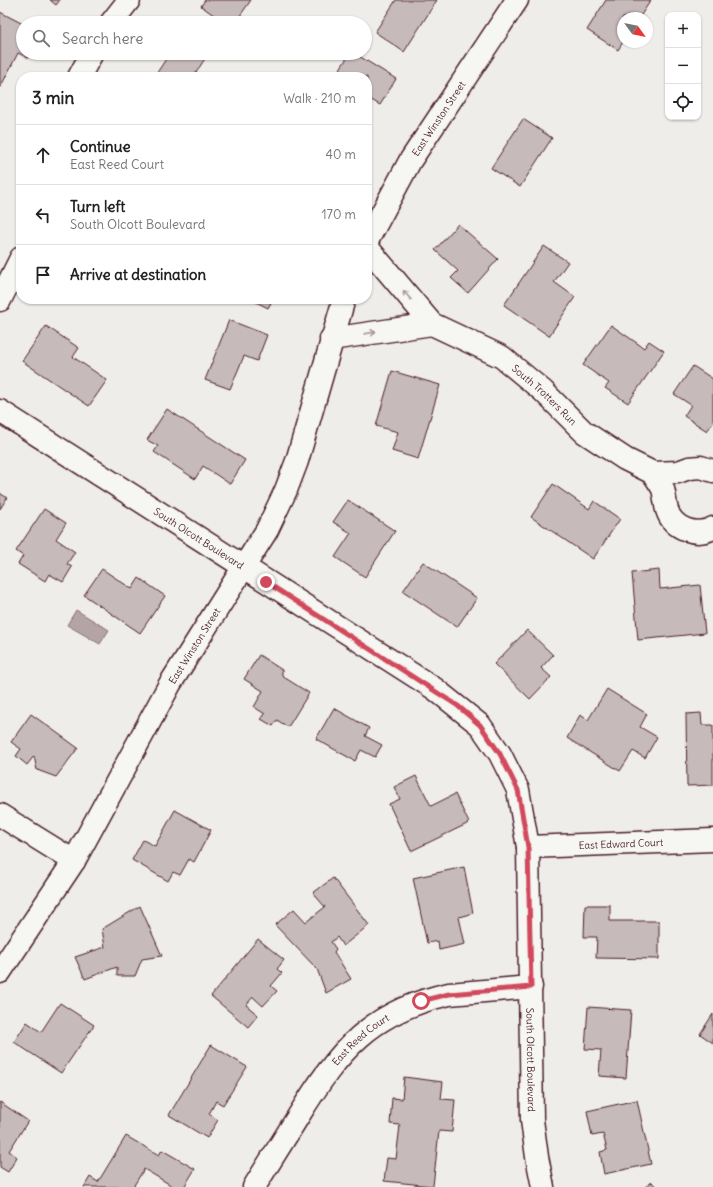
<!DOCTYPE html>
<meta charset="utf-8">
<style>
body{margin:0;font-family:Delius,sans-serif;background:#f2f2f2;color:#222}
.controls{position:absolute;right:12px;top:12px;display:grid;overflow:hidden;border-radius:8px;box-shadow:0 1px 3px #0004}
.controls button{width:36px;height:36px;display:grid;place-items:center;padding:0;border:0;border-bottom:1px solid #e0e0e0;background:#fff;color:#222;font:20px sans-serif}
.compass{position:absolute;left:617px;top:12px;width:36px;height:36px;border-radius:50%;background:#fff;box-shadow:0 1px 3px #0004;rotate:123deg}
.stop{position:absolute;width:12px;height:12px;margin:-9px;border:3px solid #d1495b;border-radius:50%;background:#fff}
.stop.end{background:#d1495b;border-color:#fff;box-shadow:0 1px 4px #0008}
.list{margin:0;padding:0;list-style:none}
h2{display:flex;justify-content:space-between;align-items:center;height:52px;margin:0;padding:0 16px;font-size:17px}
h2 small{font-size:13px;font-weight:400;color:#767676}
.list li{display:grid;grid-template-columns:26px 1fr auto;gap:12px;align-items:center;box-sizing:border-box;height:60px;padding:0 16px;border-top:1px solid #e0e0e0}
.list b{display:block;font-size:15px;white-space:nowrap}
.list p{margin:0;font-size:13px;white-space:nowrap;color:#767676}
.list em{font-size:13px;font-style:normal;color:#767676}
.icon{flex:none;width:22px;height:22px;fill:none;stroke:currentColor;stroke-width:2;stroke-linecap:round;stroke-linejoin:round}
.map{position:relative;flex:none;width:713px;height:1187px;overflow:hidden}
.search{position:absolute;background:#fff;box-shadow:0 1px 3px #0004;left:16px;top:16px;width:356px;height:44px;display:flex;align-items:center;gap:10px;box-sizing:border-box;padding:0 14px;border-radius:22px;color:#767676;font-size:15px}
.panel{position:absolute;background:#fff;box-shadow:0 1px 3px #0004;left:16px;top:72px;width:356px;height:232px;border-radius:16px}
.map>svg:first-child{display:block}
.water{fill:#b4a4a5;stroke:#8a6f74}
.building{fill:#c6babb;stroke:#4a1f2b}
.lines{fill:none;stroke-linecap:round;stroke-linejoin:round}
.street-casing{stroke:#4a1f2b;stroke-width:25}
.street{stroke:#f6f6f2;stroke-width:22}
.oneway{stroke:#a99598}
.route{stroke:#d1495b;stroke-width:5}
.labels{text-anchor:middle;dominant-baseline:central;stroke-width:3;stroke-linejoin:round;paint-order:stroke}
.street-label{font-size:10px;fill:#4a1f2b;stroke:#f6f6f2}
</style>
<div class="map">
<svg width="713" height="1187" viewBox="0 0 713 1187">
<rect width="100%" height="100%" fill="#efedea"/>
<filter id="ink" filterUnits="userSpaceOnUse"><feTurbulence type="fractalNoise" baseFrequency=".025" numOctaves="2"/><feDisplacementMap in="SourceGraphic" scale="8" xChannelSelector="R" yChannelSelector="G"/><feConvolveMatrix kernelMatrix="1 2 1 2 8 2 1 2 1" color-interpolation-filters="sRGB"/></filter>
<g filter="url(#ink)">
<path class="water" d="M76,610L109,630L100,644L67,625Z"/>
<path class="building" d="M50,0H60L56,5Z
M205,0H251L235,23H225L201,6Z
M396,0H437L404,52L375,32Z
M606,0H651L639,18H623V42L618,50L587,30Z
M0,12L23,24V53H30L28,58L18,53L0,88Z
M170,53H207L208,54L193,77H154Z
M350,53H354L396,79L380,105L368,98L367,100V77H335Z
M523,119L552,138L520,187L491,168Z
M458,224L498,259L468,293L451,278L458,271L435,250Z
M544,246L568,262L554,282L575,297L549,336L504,305Z
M250,299H273L268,308Z
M229,320L267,335L257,361L244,356L230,389L205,380Z
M611,325L644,348L649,341L664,351L628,403L605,388L609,383L583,365Z
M46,326L79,348L73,357L107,380L89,406L22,361Z
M693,366L713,379V423L707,431L684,416L691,405L674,394Z
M392,371L440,385L418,459L392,451L398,432L376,426Z
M167,409L245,460L230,484L203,466L195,479L154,452L158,446L147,440Z
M553,484L589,509L594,501L620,519L593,559L531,517Z
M0,493L7,498L0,509Z
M348,500L395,531L365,577L335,557L351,533L333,522Z
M44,509L66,523L56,539L75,552L67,564L72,567L63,582L49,574L45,581L18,564L23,556L16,551Z
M423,562L477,598L457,627L403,591Z
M102,569L132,589L139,578L165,596L140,633L84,595Z
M659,570L660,589L700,585L705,633L638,640L632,573Z
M527,630L553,655L541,668L551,677L530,699L494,664Z
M259,655L282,670V676L309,693L288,727L277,720L273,726L261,719L265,714L254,707L263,691L244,679Z
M607,689L647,714L640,727L657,737L645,758L633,751L620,771L567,738L580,715L588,720Z
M334,708L369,728L365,736L382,745L375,757L361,750L355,761L316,739Z
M701,713L702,725H713V785L687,786L686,714Z
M31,714L78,748L56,777L37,770L34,756L27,765L16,756L21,749L11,742Z
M416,776L431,806L455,794L469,823L411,851L389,804L400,799L394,787Z
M175,810L211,830L194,862L189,859L180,875L173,872L168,881L132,860L143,840L155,846Z
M464,867L473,913L459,917L465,944L439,950L438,941L427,943L413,878Z
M333,878L369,925L343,946L337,937L331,942L336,949L334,952L351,979L326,993L317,969L275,925L294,909L306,922L325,907L313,893Z
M585,905H610V921H659V959L596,958L597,937H584Z
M140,906L162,956L142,959L135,976H117V967L85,979L75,957L105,947L102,929Z
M258,939L284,960L277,969L282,973L271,986L277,991L263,1006L253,997L246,1005L258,1015L248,1027L211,996Z
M60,1003L94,1025L61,1073L14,1042L27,1022L41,1032Z
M588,1007L631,1010L626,1078L599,1076L601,1050L585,1049Z
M713,1014V1043L700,1034Z
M211,1045L247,1067L223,1105L216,1101L209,1114L218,1120L207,1138L169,1115Z
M404,1077L443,1082L441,1099L455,1100L452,1132L439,1131L433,1186L384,1181L387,1158L396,1159L400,1125L390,1124L392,1098L402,1099Z
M637,1100L651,1164L604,1174L600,1152L607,1150L603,1134L592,1136L587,1111Z
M0,1102L28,1121L9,1151L17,1157L8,1172L0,1167Z
M126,1136L159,1155L162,1150L195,1169L184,1187H174L144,1169L133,1187H84L90,1177L98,1182Z
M652,1182L656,1187H645Z"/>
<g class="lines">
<defs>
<g id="street">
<path d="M111,23L129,0"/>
<path d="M79,77L92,53"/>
<path id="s1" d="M367,241L410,161L517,0"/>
<path id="s2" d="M367,247L432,324L502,357L543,391L584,432L625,459L653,473L678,472L689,468L701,467L713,471"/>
<path d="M0,300L21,258"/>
<path d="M331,339L432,324"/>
<path id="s3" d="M0,411L435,689L480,725L500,754L518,790L528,847L532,1120L537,1157L543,1187"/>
<path d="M653,473C656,478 660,483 663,489C665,496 665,503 667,510C673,529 696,537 713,528"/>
<path d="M0,815L74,861"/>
<path id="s4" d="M528,847L713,840"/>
<path id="s5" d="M0,972L74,861L170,684L267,530L286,490L297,461L344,299"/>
<path id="s6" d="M254,1187C269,1163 284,1139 299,1115C339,1050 371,1011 449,994L531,987"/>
</g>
</defs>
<use href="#street" class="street-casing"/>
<use href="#street" class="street"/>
</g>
<defs><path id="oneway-shaft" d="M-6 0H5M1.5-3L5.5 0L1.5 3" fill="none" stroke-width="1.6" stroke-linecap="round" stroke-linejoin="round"/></defs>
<g class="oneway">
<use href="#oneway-shaft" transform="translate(407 295) rotate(-130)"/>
<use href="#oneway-shaft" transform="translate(370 333) rotate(-8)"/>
</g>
</g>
<g class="lines" filter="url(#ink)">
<path class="route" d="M266,582L458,706L480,725L500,754L518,790L528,847L531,987L449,994L421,1001"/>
</g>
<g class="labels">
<g class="street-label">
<text stroke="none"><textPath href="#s1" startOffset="142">East Winston Street</textPath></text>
<text stroke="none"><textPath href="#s2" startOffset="235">South Trotters Run</textPath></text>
<text stroke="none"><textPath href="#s3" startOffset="236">South Olcott Boulevard</textPath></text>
<text stroke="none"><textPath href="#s5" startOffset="380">East Winston Street</textPath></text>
<text stroke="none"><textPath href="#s4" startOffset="93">East Edward Court</textPath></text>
<text stroke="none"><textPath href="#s6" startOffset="183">East Reed Court</textPath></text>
<text stroke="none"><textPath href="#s3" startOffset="920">South Olcott Boulevard</textPath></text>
</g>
</g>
</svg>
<div class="controls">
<button>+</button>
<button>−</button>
<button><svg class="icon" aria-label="locate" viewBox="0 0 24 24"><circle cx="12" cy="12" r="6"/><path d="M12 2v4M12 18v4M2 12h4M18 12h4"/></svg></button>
</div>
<svg class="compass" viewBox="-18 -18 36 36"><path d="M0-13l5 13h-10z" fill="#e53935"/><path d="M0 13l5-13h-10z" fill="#767676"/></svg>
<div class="stop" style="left:421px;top:1001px"></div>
<div class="stop end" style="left:266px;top:582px"></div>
<div class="search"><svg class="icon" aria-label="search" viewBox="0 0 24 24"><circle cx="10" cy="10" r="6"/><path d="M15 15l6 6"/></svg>Search here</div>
<section class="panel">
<h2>3 min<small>Walk · 210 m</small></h2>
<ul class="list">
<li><svg class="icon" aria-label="ahead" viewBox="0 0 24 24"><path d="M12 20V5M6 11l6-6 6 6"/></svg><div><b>Continue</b><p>East Reed Court</p></div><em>40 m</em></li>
<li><svg class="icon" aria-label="left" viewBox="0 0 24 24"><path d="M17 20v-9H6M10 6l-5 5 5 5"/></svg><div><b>Turn left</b><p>South Olcott Boulevard</p></div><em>170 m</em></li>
<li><svg class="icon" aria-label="arrive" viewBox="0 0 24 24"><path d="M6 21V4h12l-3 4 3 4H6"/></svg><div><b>Arrive at destination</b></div></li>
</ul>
</section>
</div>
